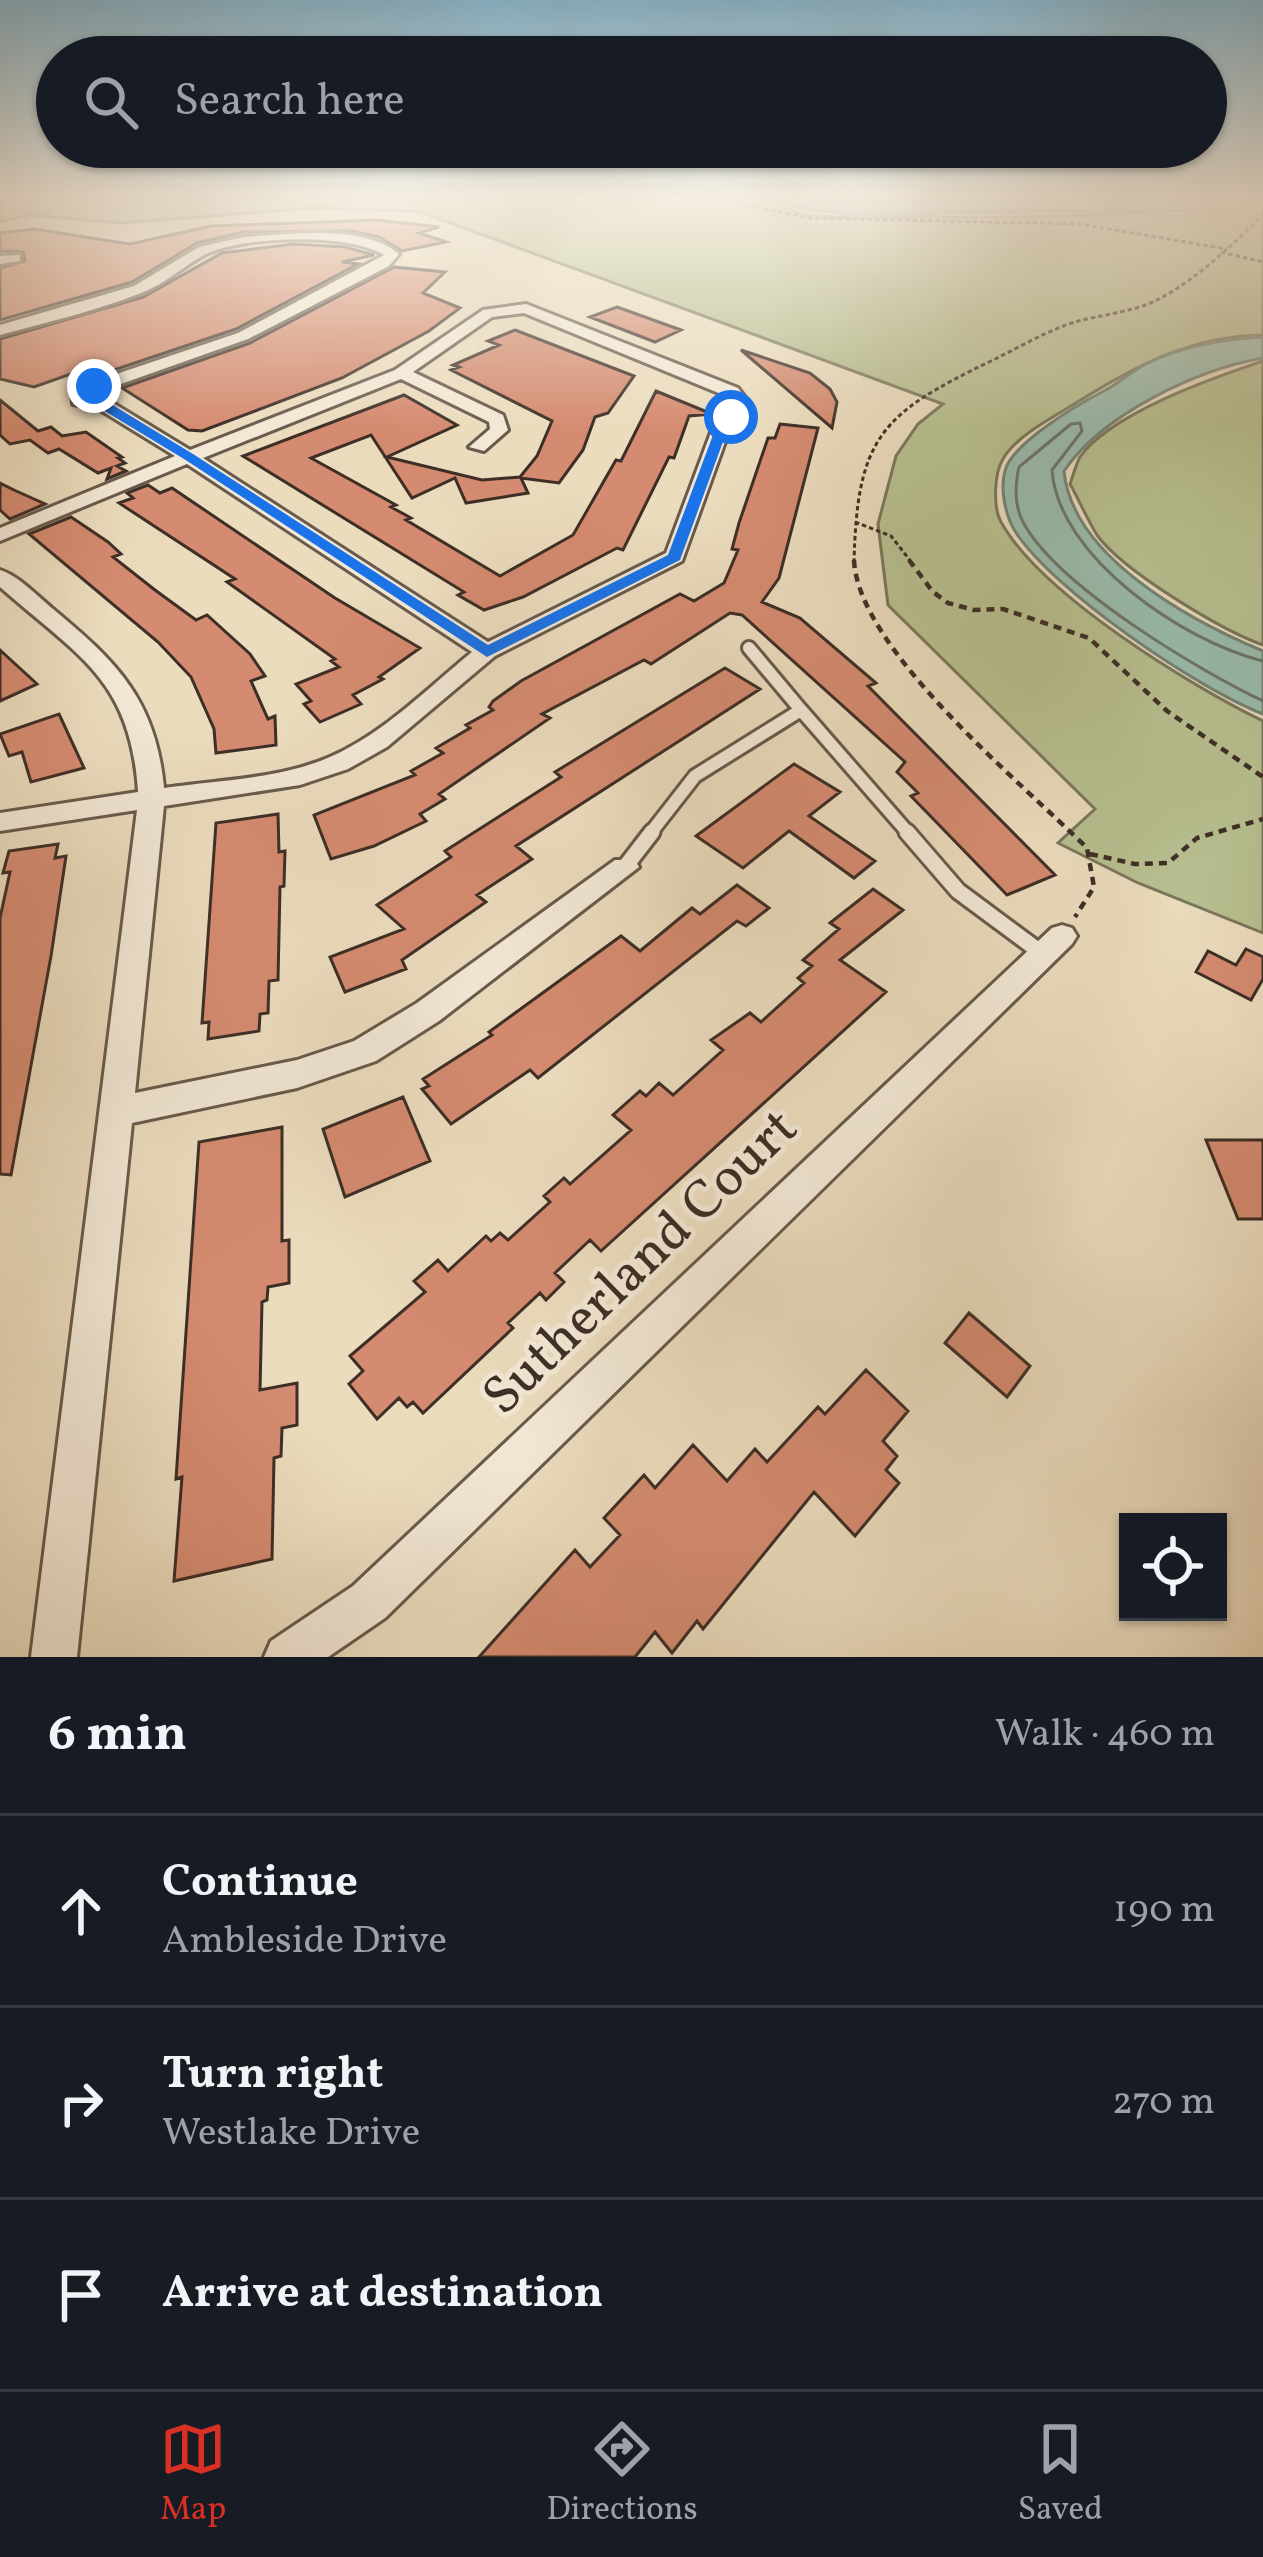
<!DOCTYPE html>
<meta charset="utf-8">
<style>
body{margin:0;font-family:Vollkorn,serif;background:#20242c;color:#f1f3f6}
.controls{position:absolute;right:36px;bottom:36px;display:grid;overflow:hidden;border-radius:0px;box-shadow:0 3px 9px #0004}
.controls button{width:108px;height:108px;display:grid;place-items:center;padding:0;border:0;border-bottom:3px solid #363941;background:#171b24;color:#f1f3f6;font:60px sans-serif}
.stop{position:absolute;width:36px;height:36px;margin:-27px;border:9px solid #1a73e8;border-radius:50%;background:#fff}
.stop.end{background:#1a73e8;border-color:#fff;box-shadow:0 3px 12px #0008}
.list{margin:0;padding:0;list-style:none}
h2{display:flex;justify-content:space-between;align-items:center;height:156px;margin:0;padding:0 48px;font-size:51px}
h2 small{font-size:39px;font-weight:400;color:#9ea1a6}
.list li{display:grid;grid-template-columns:78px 1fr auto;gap:36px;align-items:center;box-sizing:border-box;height:192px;padding:0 48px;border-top:3px solid #363941}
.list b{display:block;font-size:45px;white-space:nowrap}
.list p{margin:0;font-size:39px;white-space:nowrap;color:#9ea1a6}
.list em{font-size:39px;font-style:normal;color:#9ea1a6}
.icon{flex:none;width:66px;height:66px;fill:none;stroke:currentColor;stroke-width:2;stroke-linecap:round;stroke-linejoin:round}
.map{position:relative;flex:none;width:1263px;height:1657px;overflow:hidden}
.search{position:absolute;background:#171b24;box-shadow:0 3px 9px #0004;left:36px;right:36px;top:36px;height:132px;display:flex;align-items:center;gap:30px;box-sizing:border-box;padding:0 42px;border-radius:66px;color:#9ea1a6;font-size:45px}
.sheet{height:732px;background:#171b24}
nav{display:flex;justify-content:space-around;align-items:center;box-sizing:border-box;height:168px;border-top:3px solid #363941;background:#171b24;font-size:33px;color:#9ea1a6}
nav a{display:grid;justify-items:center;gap:6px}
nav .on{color:#d93025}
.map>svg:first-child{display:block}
.green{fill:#b8c091;stroke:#7a775c;stroke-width:3}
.water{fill:#99bcad;stroke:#748377;stroke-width:3}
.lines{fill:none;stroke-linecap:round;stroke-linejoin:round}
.shore{stroke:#6b756a;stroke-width:3}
.building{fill:#d58b71;stroke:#3d2e26;stroke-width:3}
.service-far1-casing{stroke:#685a4c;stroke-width:18}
.service-casing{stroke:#685a4c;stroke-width:21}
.minor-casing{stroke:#685a4c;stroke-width:6}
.path-far1{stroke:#3d2e26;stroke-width:3;stroke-dasharray:4.5 3;stroke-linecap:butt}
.path{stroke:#3d2e26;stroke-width:4.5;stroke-dasharray:8 6;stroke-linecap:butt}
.service-far1{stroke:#f2e8d5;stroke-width:12}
.service{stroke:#f2e8d5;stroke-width:15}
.minor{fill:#f2e8d5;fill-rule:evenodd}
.route{fill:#1a73e8}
.labels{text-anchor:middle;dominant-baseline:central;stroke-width:10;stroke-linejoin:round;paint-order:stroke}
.near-street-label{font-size:54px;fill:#3d2e26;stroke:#f2e8d5}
</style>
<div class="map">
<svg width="1263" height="1657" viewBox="0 0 1263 1657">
<rect width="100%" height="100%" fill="#ebdcbe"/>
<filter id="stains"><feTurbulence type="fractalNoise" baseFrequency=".00167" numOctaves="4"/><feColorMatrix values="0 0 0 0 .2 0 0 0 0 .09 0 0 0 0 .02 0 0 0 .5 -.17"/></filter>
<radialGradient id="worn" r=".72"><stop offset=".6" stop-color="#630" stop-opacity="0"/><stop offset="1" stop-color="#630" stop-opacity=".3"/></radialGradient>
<path class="green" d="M0,196H758L803,215L841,217H1042L1210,209L1197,196H1263V335C1191,336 1135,366 1076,403C1053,417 1016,436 1003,459C994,473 993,508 1001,522C1041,594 1189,685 1263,721V933L1138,883L1058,843L1095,809L888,605L878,524L896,456L918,424L943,404L418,211L312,208L120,223L29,215L0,222Z
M1263,361V645C1221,630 1123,571 1097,535C1087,519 1079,500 1070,484C1073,476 1076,464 1080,457C1111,413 1213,378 1263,361Z"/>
<path class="water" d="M764,196H1185L1196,203L1142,210L852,214L804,209Z
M1263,337V358C1196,370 1103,414 1064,471C1072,557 1191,621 1263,651V714C1198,689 1052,590 1015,531C1005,515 1000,488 1005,471C1011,444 1077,405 1102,392C1118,384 1132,371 1148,363C1182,346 1226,339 1263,337Z"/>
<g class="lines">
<path class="shore" d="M799,196L853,202L1175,196
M1263,661C1184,642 1058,557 1052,470L1082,431L1080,423L1071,424L1019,467C1015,485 1014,505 1023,522C1057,586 1198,670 1263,701"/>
</g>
<path class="building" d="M377,220L439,227L419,233L446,242L402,251L379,237L353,231L244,232L197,243L132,282L0,320V268L25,261L23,252L0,251V233L34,229L130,244L211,226Z
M294,244L345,247L374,255L342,262L358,264L236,329L99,375L88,368L34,387L0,379V339L143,297L222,253Z
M394,267L445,272L423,293L460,308L429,331L342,378L202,431L188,430L122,388L250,343Z
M617,307L681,330L655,342L590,317Z
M515,330L634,376L608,413L595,417L583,450L559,483L521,478L528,493L466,503L455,478L412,498L371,435L311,458L396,505L391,507L411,518L406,520L500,576L573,535L616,460L621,461L656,391L712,414L689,416L674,458L669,457L623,550L617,548L523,597L484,610L458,595L464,592L243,456L404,395L457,425L387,457L482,480L520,477L537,456L552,421L451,370L459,367L453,365L499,345L488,341Z
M741,350L810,373L830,389L837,402L832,428Z
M0,400L38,431L51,427L62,436L86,432L122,457L118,458L125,463L117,466L126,471L107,479L111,468L98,473L59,449L48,453L30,440L10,444L0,435Z
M780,424L818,428L779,578L762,602L800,618L876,683L868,686L1055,875L1007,895L911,796L918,793L897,772L905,762L742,615L730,613L651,664L644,660L542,714L550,718L439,794L445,799L420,814L426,821L374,846L331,859L314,815L415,775L411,771L443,753L436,748L470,728L466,725L493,710L489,707L493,701L521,681L680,594L694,601L724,583L738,550L732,549L739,523L768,438H775Z
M0,483L14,490L45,504L10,519L0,510Z
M148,485L160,493L172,488L335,598L420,648L379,677L383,679L353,695L361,704L320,722L304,704L311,701L296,684L339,667L331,661L335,659L227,582L235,579L119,503L133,498L127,493Z
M71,517L108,542L121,554L113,557L155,590L196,620L207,615L250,654L265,676L251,681L268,719L275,716L276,745L216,753L214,729L191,677L158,642L29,534Z
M0,650L37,684L0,701Z
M725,668L760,689L516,846L532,859L477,895L486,902L402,960L406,969L345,992L330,957L404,929L377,905L451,857L445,851L561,777L555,772Z
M59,714L84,768L31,782L22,752L9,756L0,734Z
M794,764L840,792L809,816L875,861L854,878L789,831L743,868L696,836Z
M278,814L279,852L285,851L284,886L280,887L278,980L269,981L268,1013L260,1014L259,1031L208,1039L209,1022L202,1023L216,823Z
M58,844L55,858L66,856L51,956L11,1175L0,1174V918L10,872L3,873L9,851Z
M737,885L769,908L746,926L737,921L538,1078L530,1070L451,1124L422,1089L429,1086L423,1079L492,1035L489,1032L621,936L640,951L692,908L700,914Z
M873,889L903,910L840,960L886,992L601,1251L590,1240L555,1273L564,1282L546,1300L540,1293L508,1323L513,1328L423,1413L413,1402L407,1407L399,1398L377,1419L349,1384L363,1371L350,1356L425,1292L414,1281L438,1260L448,1271L486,1236L491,1241L500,1233L508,1240L550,1202L544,1196L564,1178L570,1184L631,1130L613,1115L640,1091L646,1096L659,1083L673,1095L723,1050L711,1040L750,1013L761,1022L804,983L798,978L812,966L803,960L839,929L830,923Z
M1246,949L1263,957V979L1251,1000L1196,972L1208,951L1236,965Z
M403,1097L430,1161L345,1197L323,1129Z
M282,1127V1241L289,1240V1283L268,1287L267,1300L262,1302L260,1390L297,1383V1425L282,1428L281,1456L274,1458L272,1559L174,1581L182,1477L176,1479L199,1142Z
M1206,1140H1263V1219H1238Z
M969,1313L1030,1366L1007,1397L945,1343Z
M866,1370L908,1411L883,1441L897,1456L886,1470L899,1483L855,1536L814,1492L703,1629L697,1621L672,1653L655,1632L635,1657H479L575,1550L590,1567L620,1535L604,1518L644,1475L655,1488L693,1445L727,1481L755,1449L767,1462L818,1407L825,1414Z"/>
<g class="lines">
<defs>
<path id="service-far1" d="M749,648L801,710
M649,835L695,776L801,710L910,835"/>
<path id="service" d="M907,832L958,891L1043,954
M625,867L652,832"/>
<path id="minor" d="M301,233C334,233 372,232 399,254L389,266L248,339L87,396L108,400L190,450L395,370L483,310L526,304L738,388L747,400L748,408L730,428L682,561L495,656L387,747L348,769L300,785L164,806L135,1093L297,1060L354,1041L417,1003L615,860H635L639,867L439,1021L376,1061L297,1088L132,1123L77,1657H31L137,810L0,831V813L138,792C131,679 78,656 0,587V570C19,576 37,596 53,609C118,663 156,701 164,788C218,780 280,779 330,757C383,734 428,688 472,652L187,464L0,541V528L175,456L97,408L73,404L72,389L238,333L384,255C347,232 242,236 204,255C182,267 165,284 141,293C96,311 47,322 0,335V325L134,286L199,247L244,237ZM524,313L726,396L730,407L713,427L666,553L488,642L203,458L401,379L489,422L490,429L469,447L484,451L508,430L503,415L413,372L492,317Z
M20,255V261L0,264V256Z
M1062,925L1072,928L1077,936L1072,944L385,1618L328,1657H264L271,1641L353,1586L1052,928Z"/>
</defs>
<use href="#service-far1" class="service-far1-casing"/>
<use href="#service" class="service-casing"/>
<use href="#minor" class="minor-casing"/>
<path class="path-far1" d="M705,196L808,218L1080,224L1227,249
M1221,252L1263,262
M855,522L891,536L912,563
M854,563C857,437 881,414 991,361C1018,348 1046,331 1075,322C1100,315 1131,312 1155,301C1194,282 1232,245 1263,215"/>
<path class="path" d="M854,560C858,650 1023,784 1087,848L1094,887L1075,917
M909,560L933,592L948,603L974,610L1003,609L1089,638L1167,711L1263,777
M1090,854L1135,864L1168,863L1197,838L1263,819"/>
<use href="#service-far1" class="service-far1"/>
<use href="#service" class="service"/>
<use href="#minor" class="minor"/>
</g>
<linearGradient id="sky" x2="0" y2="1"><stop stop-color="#88b7d0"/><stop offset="0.46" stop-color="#f6efe2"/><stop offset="1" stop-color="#f6efe2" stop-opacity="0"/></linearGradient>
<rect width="1263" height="428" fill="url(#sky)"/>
<path class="route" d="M90,383L100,386L85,398L106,401L193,454L488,645L668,555L716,427L727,414L738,417L728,428L680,560L487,657L184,459L98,407L75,403L73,390Z"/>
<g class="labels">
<g class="near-street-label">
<text transform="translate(642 1264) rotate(-44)">Sutherland Court</text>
</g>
</g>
<rect width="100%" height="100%" filter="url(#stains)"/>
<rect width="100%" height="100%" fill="url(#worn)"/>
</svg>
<div class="controls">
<button><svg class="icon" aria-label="locate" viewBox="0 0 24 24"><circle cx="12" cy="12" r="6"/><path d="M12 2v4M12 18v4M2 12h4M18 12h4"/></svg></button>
</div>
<div class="stop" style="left:731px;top:417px"></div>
<div class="stop end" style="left:94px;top:386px"></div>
<div class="search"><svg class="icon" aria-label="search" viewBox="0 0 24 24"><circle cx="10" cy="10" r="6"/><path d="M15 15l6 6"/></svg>Search here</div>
</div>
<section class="sheet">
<h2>6 min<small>Walk · 460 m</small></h2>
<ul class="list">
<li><svg class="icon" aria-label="ahead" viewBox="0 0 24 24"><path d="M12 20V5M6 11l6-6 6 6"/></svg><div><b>Continue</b><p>Ambleside Drive</p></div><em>190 m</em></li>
<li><svg class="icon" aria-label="right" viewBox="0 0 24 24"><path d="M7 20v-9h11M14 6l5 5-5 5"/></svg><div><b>Turn right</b><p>Westlake Drive</p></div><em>270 m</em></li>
<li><svg class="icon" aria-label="arrive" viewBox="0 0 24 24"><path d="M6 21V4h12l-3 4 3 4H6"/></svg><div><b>Arrive at destination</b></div></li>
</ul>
</section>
<nav>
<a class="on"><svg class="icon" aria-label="map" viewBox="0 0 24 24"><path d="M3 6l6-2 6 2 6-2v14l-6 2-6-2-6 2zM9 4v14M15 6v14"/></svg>Map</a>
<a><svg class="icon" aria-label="directions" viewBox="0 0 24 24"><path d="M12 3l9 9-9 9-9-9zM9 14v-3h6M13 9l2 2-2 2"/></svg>Directions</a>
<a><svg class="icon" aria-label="saved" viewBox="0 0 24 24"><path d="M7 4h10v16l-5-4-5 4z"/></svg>Saved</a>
</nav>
